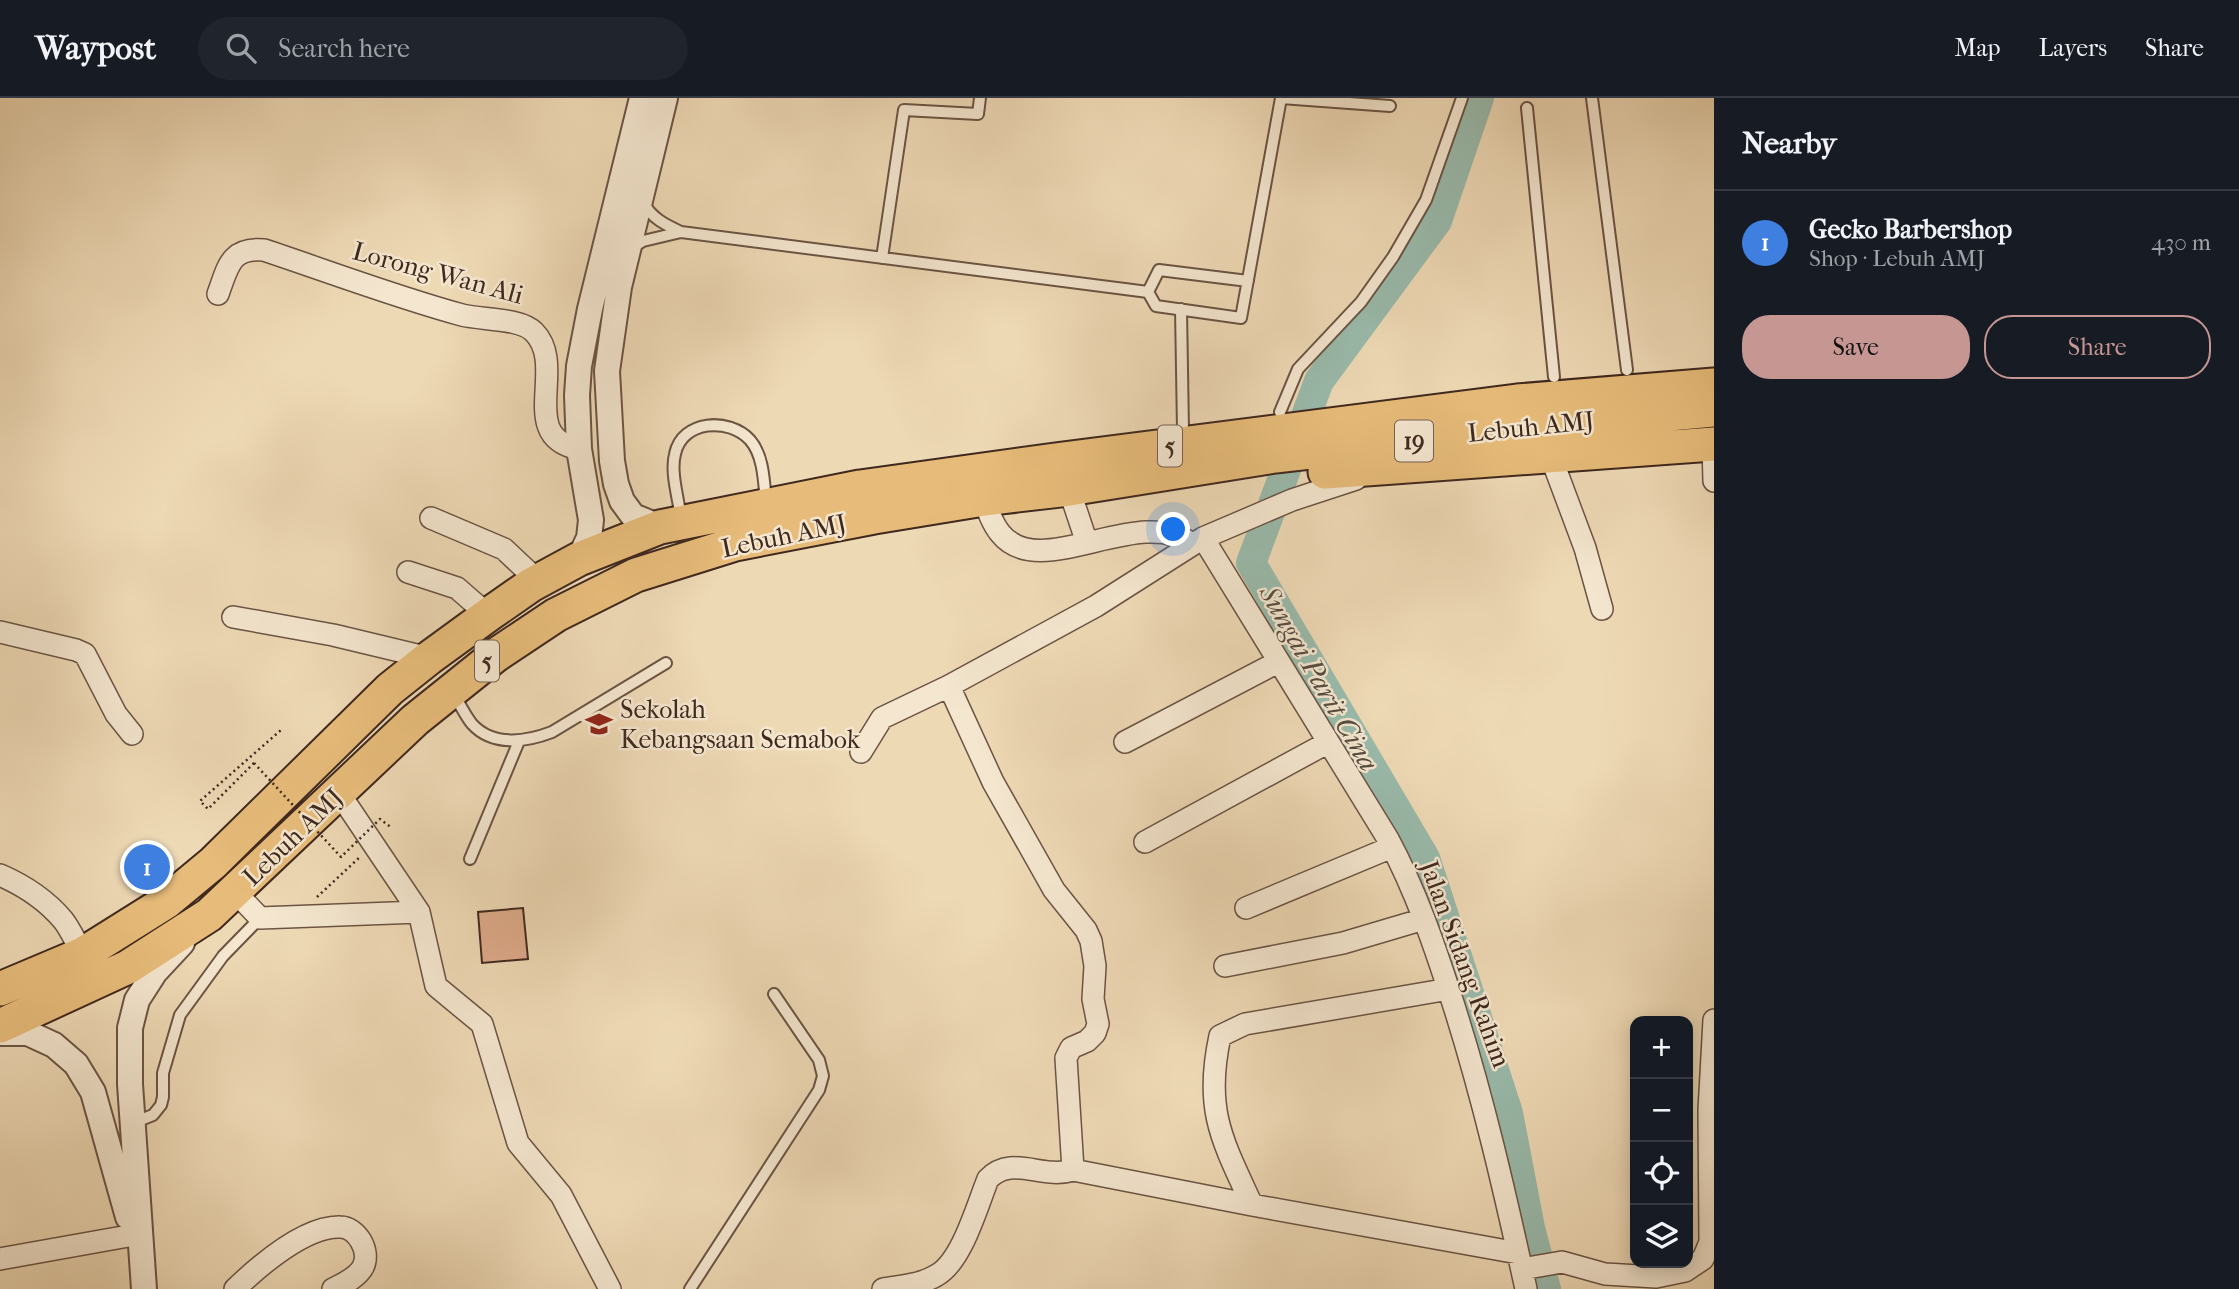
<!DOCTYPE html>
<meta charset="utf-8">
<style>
body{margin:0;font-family:"IM FELL French Canon",serif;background:#20242c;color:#f1f3f6}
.controls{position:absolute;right:21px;bottom:21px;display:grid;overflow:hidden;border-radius:14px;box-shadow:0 4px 18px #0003}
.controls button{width:63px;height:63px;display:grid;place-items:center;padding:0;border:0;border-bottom:2px solid #363941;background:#171b24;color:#f1f3f6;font:35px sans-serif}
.you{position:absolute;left:1174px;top:432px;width:24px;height:24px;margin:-18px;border:5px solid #fff;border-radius:50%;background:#1a73e8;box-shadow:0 0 0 10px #1a73e833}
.badge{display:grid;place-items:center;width:46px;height:46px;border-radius:50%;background:#c59692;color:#fff;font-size:23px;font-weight:700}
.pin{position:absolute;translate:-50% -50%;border:4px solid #fff;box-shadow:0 2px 7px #0006}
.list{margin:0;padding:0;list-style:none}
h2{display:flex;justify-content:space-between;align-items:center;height:91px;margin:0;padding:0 28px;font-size:30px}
h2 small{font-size:23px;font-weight:400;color:#9ea1a6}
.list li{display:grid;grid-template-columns:46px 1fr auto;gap:21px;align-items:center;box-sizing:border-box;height:105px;padding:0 28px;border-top:2px solid #363941}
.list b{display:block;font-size:26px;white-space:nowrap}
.list p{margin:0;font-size:23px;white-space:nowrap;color:#9ea1a6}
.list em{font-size:23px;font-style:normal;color:#9ea1a6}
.actions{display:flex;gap:14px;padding:21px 28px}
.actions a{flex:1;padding:16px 0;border:2px solid #c59692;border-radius:28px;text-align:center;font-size:24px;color:#c59692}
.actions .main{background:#c59692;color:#111}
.icon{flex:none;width:38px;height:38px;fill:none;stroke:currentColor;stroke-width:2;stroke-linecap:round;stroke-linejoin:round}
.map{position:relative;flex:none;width:1714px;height:1191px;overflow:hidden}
header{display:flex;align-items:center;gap:42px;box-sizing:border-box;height:98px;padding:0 35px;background:#171b24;border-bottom:2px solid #363941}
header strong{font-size:33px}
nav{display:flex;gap:38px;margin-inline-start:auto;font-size:24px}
.search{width:490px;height:63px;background:#20242c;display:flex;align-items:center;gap:18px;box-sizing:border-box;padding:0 24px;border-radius:38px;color:#9ea1a6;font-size:26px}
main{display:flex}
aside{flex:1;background:#171b24}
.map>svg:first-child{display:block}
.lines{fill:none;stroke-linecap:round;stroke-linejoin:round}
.river{stroke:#99baab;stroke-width:30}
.building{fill:#deaa8a;stroke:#3f281e;stroke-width:2}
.service-casing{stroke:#6b5444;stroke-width:14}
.minor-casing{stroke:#6b5444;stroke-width:24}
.tertiary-casing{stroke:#6b5444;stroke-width:28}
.trunk-casing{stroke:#3f281e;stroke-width:37}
.path{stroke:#3f281e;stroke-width:2.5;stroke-dasharray:2 3.5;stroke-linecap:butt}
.service{stroke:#f4e6cf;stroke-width:10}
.minor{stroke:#f4e6cf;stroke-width:21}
.tertiary{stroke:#f4e6cf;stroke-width:24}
.trunk{stroke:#e7bc7a;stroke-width:33}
.path-bridge{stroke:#3f281e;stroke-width:2.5;stroke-dasharray:2 3.5;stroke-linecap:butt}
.labels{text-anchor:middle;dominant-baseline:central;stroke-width:5;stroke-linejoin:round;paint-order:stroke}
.shield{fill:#f4e6cf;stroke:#756153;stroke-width:2}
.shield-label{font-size:24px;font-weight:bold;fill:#3f281e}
.street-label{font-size:26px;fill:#3f281e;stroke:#f4e6cf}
.poi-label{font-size:26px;fill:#3f281e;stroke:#f4e6cf;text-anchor:start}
.water-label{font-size:28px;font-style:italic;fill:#564c41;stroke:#f4e6cf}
</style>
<header>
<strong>Waypost</strong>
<div class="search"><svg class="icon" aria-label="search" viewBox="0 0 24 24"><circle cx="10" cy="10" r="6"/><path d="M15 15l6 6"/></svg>Search here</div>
<nav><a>Map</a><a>Layers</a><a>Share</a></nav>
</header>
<main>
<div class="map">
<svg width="1714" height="1191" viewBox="0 0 1714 1191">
<rect width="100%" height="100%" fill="#eed9b5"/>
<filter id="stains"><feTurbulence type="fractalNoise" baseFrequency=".00286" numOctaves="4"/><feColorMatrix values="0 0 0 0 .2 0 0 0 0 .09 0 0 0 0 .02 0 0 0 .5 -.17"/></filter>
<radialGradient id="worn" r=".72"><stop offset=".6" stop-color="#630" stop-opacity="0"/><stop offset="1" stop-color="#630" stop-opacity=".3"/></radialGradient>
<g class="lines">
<path class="river" d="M1479,0L1437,123L1319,283L1251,465L1425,760L1508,1015L1530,1130L1546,1191"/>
</g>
<path class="building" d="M523,810L528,861L482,865L478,814Z"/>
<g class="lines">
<defs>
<path id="service" d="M1592,0L1627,272
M1527,10L1554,279
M643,104C651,120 666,127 681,134
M633,149L643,143L681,134L1148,194
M882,160L904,12L978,16L980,0
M1248,183L1159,172L1148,194L1156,208L1241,220L1281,0L1390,8
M1181,211L1183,332
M1280,314L1298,271L1361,204L1393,159L1426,102L1462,0
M681,421C679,402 670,375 675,356C682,322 729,319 750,342C764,358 764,385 766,405
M454,597C460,606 465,617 472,626C493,649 526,644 552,634L666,565
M470,761L519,643
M133,1025L153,1017L161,1007L163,999V975L180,917L223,858L260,820
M690,1191L819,992L823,978L819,962L774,896"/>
<path id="minor" d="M218,196C228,169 230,149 264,152C330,174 396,199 462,217C482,222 521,220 534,234C568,268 516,339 579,351
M1713,346L1714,383
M1551,359L1585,450L1602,511
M1069,391L1087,445
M984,401C988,413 992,425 1000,435C1040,486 1138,405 1192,446
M431,420L504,451L538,483
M1203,440L1388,741C1416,793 1435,849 1453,905C1483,999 1505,1095 1526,1191
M408,474L457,490L488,517
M233,519L333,537L429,560
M0,534L76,552L85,556L116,616L132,636
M949,588L993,684L1054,792L1086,832L1091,843L1095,868L1093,901L1098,926L1095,935L1087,943L1071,950L1066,960L1073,1072
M1125,644L1278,564
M861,654L882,620L949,588L1096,508L1203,440L1292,402L1356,381
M339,695L419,814L436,888L482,926L518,1045L561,1097L610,1191
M1145,744L1327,645
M0,777C23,787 47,803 63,822C71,832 76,845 83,856
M235,794L260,820L419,814
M1246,810L1392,749
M1225,868L1343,845L1424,821
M1252,1107C1222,1042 1204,1012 1220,938L1245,926L1449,891
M0,1161L134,1137
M1522,1171L1562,1164L1605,1176L1656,1179L1685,1173L1703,1161L1710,1144L1709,1012L1714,922
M235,1191C259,1168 305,1128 340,1129C357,1129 371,1153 363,1169C357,1180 343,1186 333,1191
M883,1191C901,1188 921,1187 937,1177C962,1163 977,1108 988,1081C1012,1056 1042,1082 1073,1072L1252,1107L1518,1155"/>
<path id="tertiary" d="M660,429L633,418L622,403L616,386L612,363L607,273L619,189L665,0
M579,461L589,440L591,422L579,351L577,297L579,268L590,211L642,0
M0,935H28L54,947L76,966L93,994L128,1119
M144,1191L130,986V930L137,902L155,874L182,845"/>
<path id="trunk" d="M1325,374L1714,346
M0,891L83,856L166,804L213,765L390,591L429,560L488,517L531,487L579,461L660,429L860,389L1055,362L1517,303L1714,287
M0,928L128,869L209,817L415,622L496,557L556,517L636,477L735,446L874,419L984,401L1069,391L1275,358L1521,330L1714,312"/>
</defs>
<use href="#service" class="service-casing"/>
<use href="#minor" class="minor-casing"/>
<use href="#tertiary" class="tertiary-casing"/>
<use href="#trunk" class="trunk-casing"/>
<path class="path" d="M254,665L208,711L200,703L281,632
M317,799L361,758"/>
<use href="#service" class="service"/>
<use href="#minor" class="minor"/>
<use href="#tertiary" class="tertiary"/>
<use href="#trunk" class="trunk"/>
<path class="path-bridge" d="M254,665L341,759L380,721L392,730"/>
</g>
<defs>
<symbol id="school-bare" viewBox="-9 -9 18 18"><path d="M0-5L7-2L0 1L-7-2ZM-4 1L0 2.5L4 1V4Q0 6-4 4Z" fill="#8f2418" stroke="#f4e6cf" stroke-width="2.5" paint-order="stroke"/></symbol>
</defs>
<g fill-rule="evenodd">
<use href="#school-bare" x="580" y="607" width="38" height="38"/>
</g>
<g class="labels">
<g class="shield">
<rect x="1395" y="322.5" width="38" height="41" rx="5"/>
<rect x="1158" y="327.5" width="24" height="41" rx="5"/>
<rect x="475" y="542.5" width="24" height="41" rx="5"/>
</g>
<g class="shield-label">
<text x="1414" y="343">19</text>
<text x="1170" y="348">5</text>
<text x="487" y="563">5</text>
</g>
<g class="street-label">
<text transform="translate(438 175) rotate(15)">Lorong Wan Ali</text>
<text transform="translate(1531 329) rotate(-6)">Lebuh AMJ</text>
<text transform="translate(784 438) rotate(-12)">Lebuh AMJ</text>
<text transform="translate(293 739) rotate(-44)">Lebuh AMJ</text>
<text transform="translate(1465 866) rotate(70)">Jalan Sidang Rahim</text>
</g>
<g class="poi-label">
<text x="620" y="611">Sekolah<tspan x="620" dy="30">Kebangsaan Semabok</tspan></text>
</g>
<g class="water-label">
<text transform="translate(1319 580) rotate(60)">Sungai Parit Cina</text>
</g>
</g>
<rect width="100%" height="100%" filter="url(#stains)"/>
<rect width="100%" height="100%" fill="url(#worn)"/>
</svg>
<div class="controls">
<button>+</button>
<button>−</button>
<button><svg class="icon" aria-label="locate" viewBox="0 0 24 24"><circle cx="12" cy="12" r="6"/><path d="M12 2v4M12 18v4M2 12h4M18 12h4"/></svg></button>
<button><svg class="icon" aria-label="layers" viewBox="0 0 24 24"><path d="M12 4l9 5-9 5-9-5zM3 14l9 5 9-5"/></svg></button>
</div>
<div class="you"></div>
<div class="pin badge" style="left:147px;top:769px;background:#3f7fe0">1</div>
</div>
<aside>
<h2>Nearby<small></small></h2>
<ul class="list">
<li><span class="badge" style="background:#3f7fe0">1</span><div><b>Gecko Barbershop</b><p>Shop · Lebuh AMJ</p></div><em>430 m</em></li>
</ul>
<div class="actions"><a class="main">Save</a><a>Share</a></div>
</aside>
</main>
